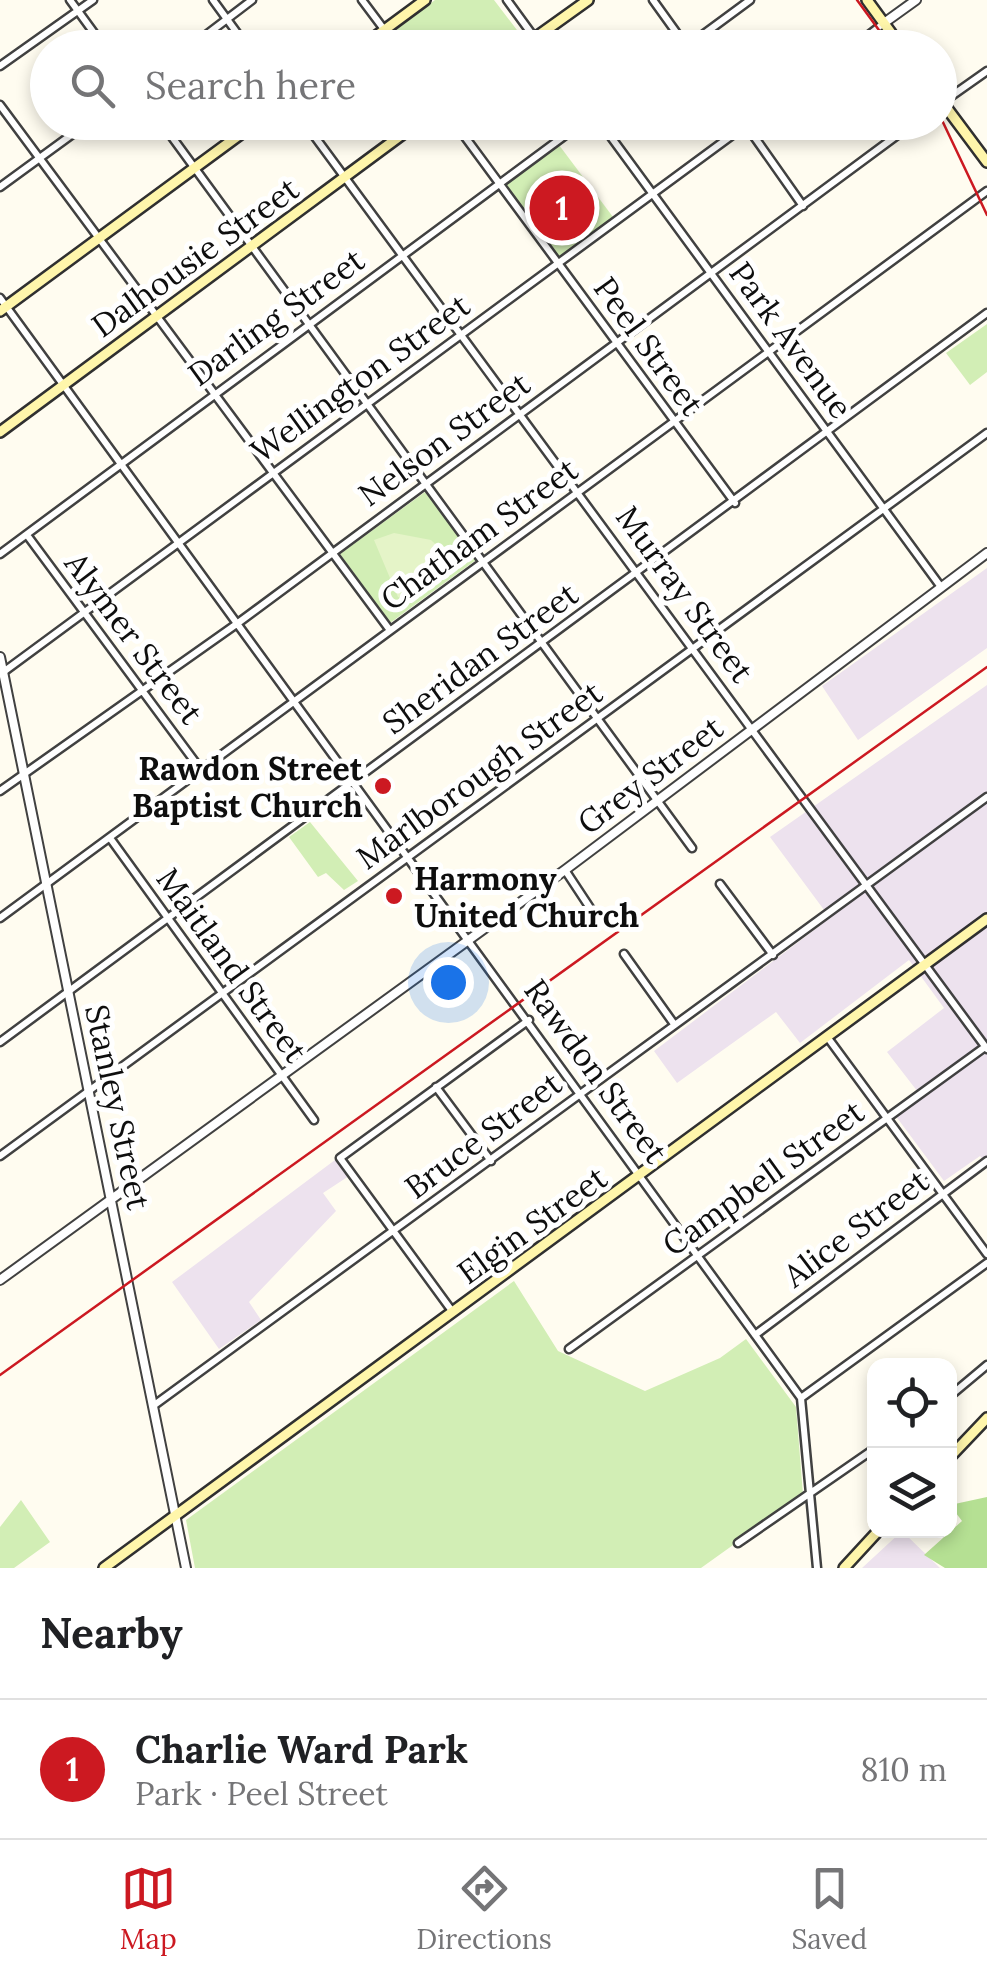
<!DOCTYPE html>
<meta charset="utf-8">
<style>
body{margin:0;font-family:Lora,serif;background:#f6f6f6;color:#202124}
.controls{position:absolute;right:30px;bottom:30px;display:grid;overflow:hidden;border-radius:20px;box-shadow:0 5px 15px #0003}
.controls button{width:90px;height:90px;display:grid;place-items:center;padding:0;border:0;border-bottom:2px solid #e0e0e0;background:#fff;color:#202124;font:50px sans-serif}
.you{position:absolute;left:448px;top:982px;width:35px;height:35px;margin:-25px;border:8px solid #fff;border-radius:50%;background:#1a73e8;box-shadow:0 0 0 15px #1a73e833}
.badge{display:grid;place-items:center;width:65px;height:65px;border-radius:50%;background:#cc1921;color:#fff;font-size:32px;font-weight:700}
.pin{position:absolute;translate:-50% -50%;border:5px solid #fff;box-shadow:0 2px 10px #0006}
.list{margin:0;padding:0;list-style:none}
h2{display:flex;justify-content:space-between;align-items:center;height:130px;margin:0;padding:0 40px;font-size:42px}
h2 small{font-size:32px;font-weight:400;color:#757577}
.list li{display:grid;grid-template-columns:65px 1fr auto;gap:30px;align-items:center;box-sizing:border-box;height:140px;padding:0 40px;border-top:2px solid #e0e0e0}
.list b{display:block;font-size:38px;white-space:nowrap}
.list p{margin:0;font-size:32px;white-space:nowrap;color:#757577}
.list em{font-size:32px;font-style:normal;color:#757577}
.icon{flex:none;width:55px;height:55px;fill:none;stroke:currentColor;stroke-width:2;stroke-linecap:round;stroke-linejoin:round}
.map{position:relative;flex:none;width:987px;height:1568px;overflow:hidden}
.search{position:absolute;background:#fff;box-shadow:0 5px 15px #0003;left:30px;right:30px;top:30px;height:110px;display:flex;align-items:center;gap:25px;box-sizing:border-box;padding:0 35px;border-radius:55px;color:#757577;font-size:38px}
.sheet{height:270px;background:#fff}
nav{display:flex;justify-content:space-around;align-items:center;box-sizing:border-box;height:140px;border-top:2px solid #e0e0e0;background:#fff;font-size:28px;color:#757577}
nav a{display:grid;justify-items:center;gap:5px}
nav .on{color:#cc1921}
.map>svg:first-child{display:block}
.industrial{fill:#ede2ee}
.green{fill:#d2eeb5}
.forest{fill:#b5e093}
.pitch{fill:#e5f4c8}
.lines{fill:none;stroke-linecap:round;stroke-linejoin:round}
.minor-casing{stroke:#414141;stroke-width:11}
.tertiary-casing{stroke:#414141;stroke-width:12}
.secondary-casing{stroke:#303030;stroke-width:14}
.minor{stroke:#fff;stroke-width:6}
.tertiary{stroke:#fff;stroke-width:8}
.secondary{stroke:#fff6ab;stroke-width:9}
.rail{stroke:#cc1921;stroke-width:2.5}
.poi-dot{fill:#cc1921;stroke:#fff;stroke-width:4}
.labels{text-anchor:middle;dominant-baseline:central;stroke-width:10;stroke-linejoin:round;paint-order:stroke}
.street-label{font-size:32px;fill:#0e0e0e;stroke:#fff}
.poi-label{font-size:32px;font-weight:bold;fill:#0e0e0e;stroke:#fff;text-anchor:end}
</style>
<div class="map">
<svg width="987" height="1568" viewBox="0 0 987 1568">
<rect width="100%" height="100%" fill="#fffcf0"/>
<path class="industrial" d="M987,568V648L858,740L822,686Z
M987,685V1165L980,1156L944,1181L895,1115L921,1096L887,1052L944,1008L909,960L800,1043L776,1012L677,1083L654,1051L830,918L770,837Z
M339,1157L352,1174L323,1193L336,1211L249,1302L261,1320L219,1349L172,1282Z
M902,1531L940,1568H862Z"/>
<path class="green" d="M435,0H494L520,34L503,47H410L396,30Z
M556,141L616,221L559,265L499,185Z
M987,324V372L970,385L946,353Z
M425,492L476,560L390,623L340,554Z
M310,822L358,881L344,890L326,873L318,877L289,837Z
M514,1281L558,1351L645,1391L720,1358L746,1339L796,1407L803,1495L701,1568H195L186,1520Z
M21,1500L50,1542L14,1568H0V1527Z"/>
<path class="forest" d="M987,1497V1568H945L924,1555L962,1521L950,1505Z"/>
<path class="pitch" d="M565,203L582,226L561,241L544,217Z
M394,533L431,540L452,560L403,598L398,597L374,540Z"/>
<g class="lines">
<defs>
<path id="minor" d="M70,0L105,48
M213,0L248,48
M362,0L398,48
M507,0L542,48
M653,0L686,46
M189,48L252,0
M685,48L750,0
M852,48L884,23
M0,66L93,0
M943,102L987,71
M0,105L389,629
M161,122L692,848
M304,122L987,1049
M454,122L735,503
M600,122L941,587
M746,125L803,206
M0,187L89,122
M0,298L801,1398L817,1568
M27,535L201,770
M0,554L583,122
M2,673L750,122
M0,791L238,623L915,122
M110,838L314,1120
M565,870L596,917
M720,884L773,955
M0,918L987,191
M624,954L674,1024
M828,1038L987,1254
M0,1042L987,313
M436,1087L491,1161
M0,1156L987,433
M452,1311L340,1158L529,1020
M755,1335L987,1161
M569,1349L985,1047
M950,1396L987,1365
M801,1398L987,1263
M153,1406L987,797
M738,1543L874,1449"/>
<path id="tertiary" d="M884,23L916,0
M0,657L186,1568
M0,1280L565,870L987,553"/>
<path id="secondary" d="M867,0L902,48
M360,48L425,0
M521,48L588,0
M940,99L987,162
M0,311L257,122
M0,432L419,122
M950,1457L987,1418
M104,1568L987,919
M844,1568L879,1530"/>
</defs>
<use href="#minor" class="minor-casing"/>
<use href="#tertiary" class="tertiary-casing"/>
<use href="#secondary" class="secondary-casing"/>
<use href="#minor" class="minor"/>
<use href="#tertiary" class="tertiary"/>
<use href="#secondary" class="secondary"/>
<path class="rail" d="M857,0L892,48
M940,116L987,215
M0,1375L987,667"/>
</g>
<g class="poi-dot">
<circle cx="383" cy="786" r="10"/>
<circle cx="394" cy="896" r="10"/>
</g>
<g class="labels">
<g class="street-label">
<text transform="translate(195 257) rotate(-36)">Dalhousie Street</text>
<text transform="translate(276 317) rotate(-36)">Darling Street</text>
<text transform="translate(791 340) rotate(54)">Park Avenue</text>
<text transform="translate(649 346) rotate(54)">Peel Street</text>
<text transform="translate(360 378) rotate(-36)">Wellington Street</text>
<text transform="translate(444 439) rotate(-36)">Nelson Street</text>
<text transform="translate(479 534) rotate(-36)">Chatham Street</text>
<text transform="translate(685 594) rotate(54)">Murray Street</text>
<text transform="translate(134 638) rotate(53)">Alymer Street</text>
<text transform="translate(480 658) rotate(-36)">Sheridan Street</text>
<text transform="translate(479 775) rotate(-36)">Marlborough Street</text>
<text transform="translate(650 775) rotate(-37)">Grey Street</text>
<text transform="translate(232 965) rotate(54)">Maitland Street</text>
<text transform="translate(596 1071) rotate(54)">Rawdon Street</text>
<text transform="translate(118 1107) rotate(78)">Stanley Street</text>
<text transform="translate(483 1135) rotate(-37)">Bruce Street</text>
<text transform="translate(763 1178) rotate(-36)">Campbell Street</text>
<text transform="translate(532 1225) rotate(-36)">Elgin Street</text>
<text transform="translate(856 1228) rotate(-37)">Alice Street</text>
</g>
<g class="poi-label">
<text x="363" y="768">Rawdon Street<tspan x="363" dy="37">Baptist Church</tspan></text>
<text x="414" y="878" text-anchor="start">Harmony<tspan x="414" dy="37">United Church</tspan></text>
</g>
</g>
</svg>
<div class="controls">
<button><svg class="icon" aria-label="locate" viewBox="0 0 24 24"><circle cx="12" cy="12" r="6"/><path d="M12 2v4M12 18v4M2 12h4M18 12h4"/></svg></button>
<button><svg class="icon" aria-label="layers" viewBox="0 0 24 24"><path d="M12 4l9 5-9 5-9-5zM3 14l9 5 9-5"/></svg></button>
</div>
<div class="you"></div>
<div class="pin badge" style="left:562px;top:208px">1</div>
<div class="search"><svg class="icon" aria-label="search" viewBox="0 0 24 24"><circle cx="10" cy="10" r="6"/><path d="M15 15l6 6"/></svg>Search here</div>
</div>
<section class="sheet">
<h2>Nearby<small></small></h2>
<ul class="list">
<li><span class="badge">1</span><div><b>Charlie Ward Park</b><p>Park · Peel Street</p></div><em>810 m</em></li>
</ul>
</section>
<nav>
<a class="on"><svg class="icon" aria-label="map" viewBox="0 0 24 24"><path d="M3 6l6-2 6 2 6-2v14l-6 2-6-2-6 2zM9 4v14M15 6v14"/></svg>Map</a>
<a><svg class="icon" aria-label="directions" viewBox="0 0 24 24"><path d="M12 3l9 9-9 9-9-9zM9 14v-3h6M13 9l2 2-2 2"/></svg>Directions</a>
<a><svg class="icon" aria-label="saved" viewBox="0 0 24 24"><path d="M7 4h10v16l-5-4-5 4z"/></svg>Saved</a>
</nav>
